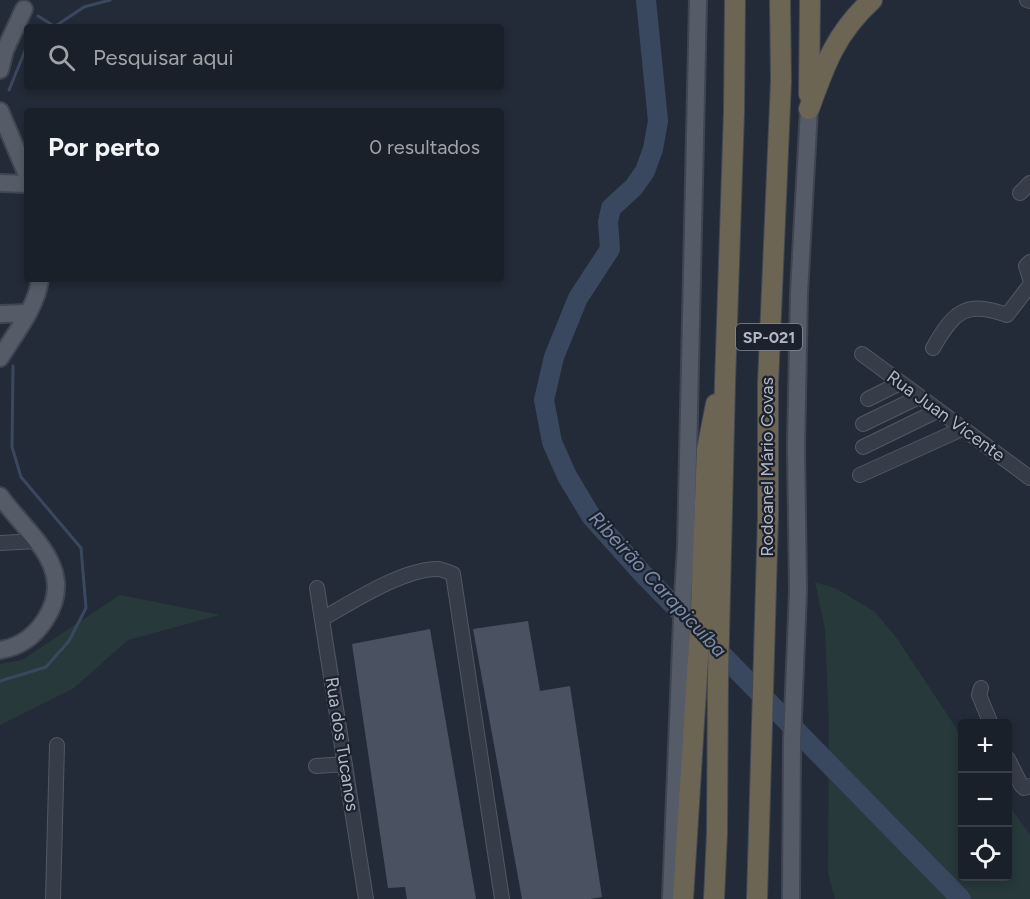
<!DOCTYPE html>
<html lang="pt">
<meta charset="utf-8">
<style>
body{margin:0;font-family:Figtree,sans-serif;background:#272d36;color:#f1f3f6}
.controls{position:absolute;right:18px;bottom:18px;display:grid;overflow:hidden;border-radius:6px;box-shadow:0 3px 9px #0003}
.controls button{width:54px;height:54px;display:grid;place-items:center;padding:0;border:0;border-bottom:2px solid #383e47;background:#1a202a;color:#f1f3f6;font:30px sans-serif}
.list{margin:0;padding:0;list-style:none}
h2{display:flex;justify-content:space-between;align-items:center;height:78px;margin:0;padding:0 24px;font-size:26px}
h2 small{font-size:20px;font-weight:400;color:#9fa3a8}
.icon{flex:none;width:33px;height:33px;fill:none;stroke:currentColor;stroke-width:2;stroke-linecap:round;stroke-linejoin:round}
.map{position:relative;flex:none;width:1030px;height:899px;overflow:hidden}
.search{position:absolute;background:#1a202a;box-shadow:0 3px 9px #0003;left:24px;top:24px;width:480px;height:66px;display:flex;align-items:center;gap:15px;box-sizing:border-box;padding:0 21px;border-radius:6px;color:#9fa3a8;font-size:22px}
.panel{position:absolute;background:#1a202a;box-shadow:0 3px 9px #0003;left:24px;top:108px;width:480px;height:174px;border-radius:6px}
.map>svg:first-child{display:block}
.green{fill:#28393b}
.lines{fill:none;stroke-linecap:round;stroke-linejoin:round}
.stream{stroke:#3a485f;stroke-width:3}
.river{stroke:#3a485f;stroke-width:20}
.building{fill:#4a5261}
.minor-casing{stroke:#525863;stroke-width:16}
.major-casing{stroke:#404651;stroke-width:20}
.highway-casing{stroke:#424853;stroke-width:22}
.minor{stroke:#373d48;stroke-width:14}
.major{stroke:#555c68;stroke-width:16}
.highway{stroke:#6d6554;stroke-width:20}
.labels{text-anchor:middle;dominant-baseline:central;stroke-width:4.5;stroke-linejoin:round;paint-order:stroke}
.shield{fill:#1c222d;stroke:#858b97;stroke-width:1.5}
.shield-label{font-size:16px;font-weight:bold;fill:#b2b8c4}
.street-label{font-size:18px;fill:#b2b8c4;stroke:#1c222d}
.water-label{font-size:20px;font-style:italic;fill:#7c8daa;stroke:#1c222d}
</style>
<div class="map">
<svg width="1030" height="899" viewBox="0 0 1030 899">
<rect width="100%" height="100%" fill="#232b38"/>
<path class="green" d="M815,582L837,589L875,612L896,637L962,737V876H1008V804L1030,835V899H835L828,873L829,726L825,629Z
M120,595L220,615L128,640L74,688L0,725V664L22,660Z"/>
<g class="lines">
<path class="stream" d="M38,16L54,26
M54,27L84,7L110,0
M9,90L27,46
M0,681L46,667L69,641L86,608L81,548L21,477L12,447L13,366"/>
<path class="river" d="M646,0L658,121L653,149L645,171L634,187L611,208L608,222L610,249L578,298L554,357L544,400L552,442L567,476L591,516L643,574L961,899"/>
</g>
<path class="building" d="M528,621L540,691L570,686L602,897L590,899H522L473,629Z
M430,629L476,899H407L405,887L388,888L352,644Z"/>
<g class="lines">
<defs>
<path id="minor" d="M1027,0L1030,1
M1020,193L1030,183
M1030,262L1026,266L1030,279
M933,348C954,311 966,300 1007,315L1030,285
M862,354L1030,478
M868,399L900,383
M863,424L919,397
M863,447L937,411
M860,475L962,429
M0,543L38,541
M317,588L366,899
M322,619C352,602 404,568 439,569C444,570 449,572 453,574L502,899
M981,688L979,695L991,724
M1008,759L1021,785L1024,788L1030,786
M316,766L345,764
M53,899L57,745"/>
<path id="major" d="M0,70L5,50L24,9
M0,111L27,175
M0,183L27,184
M0,314L28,313
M0,358C14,335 37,307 40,279
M0,496C27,534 79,569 45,620C34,637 20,647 0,650
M671,899L683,596L686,548L698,0
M791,899L792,741L798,591L796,447L799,293L809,109"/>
<path id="highway" d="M809,94L810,0
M809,109C825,64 836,33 872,0
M683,899L701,611L707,450L716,404
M714,899L717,833L718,677L725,383L734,112L735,0
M757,899L768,516V383L781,81L780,0"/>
</defs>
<use href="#minor" class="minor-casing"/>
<use href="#major" class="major-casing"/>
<use href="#highway" class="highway-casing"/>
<use href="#minor" class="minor"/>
<use href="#major" class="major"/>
<use href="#highway" class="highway"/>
</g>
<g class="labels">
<rect class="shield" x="736" y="324" width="66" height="26" rx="4.5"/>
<g class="shield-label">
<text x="769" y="337">SP-021</text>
</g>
<g class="street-label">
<text transform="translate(946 416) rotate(36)">Rua Juan Vicente</text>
<text transform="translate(767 467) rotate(-90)">Rodoanel Mário Covas</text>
<text transform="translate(342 744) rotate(81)">Rua dos Tucanos</text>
</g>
<g class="water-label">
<text transform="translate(658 584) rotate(47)">Ribeirão Carapicuíba</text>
</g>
</g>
</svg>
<div class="controls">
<button>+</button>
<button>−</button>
<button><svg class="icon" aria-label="locate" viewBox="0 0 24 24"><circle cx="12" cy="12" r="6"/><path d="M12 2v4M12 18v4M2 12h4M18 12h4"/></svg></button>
</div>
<div class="search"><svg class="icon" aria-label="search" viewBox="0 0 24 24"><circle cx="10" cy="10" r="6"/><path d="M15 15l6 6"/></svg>Pesquisar aqui</div>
<section class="panel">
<h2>Por perto<small>0 resultados</small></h2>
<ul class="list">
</ul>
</section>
</div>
